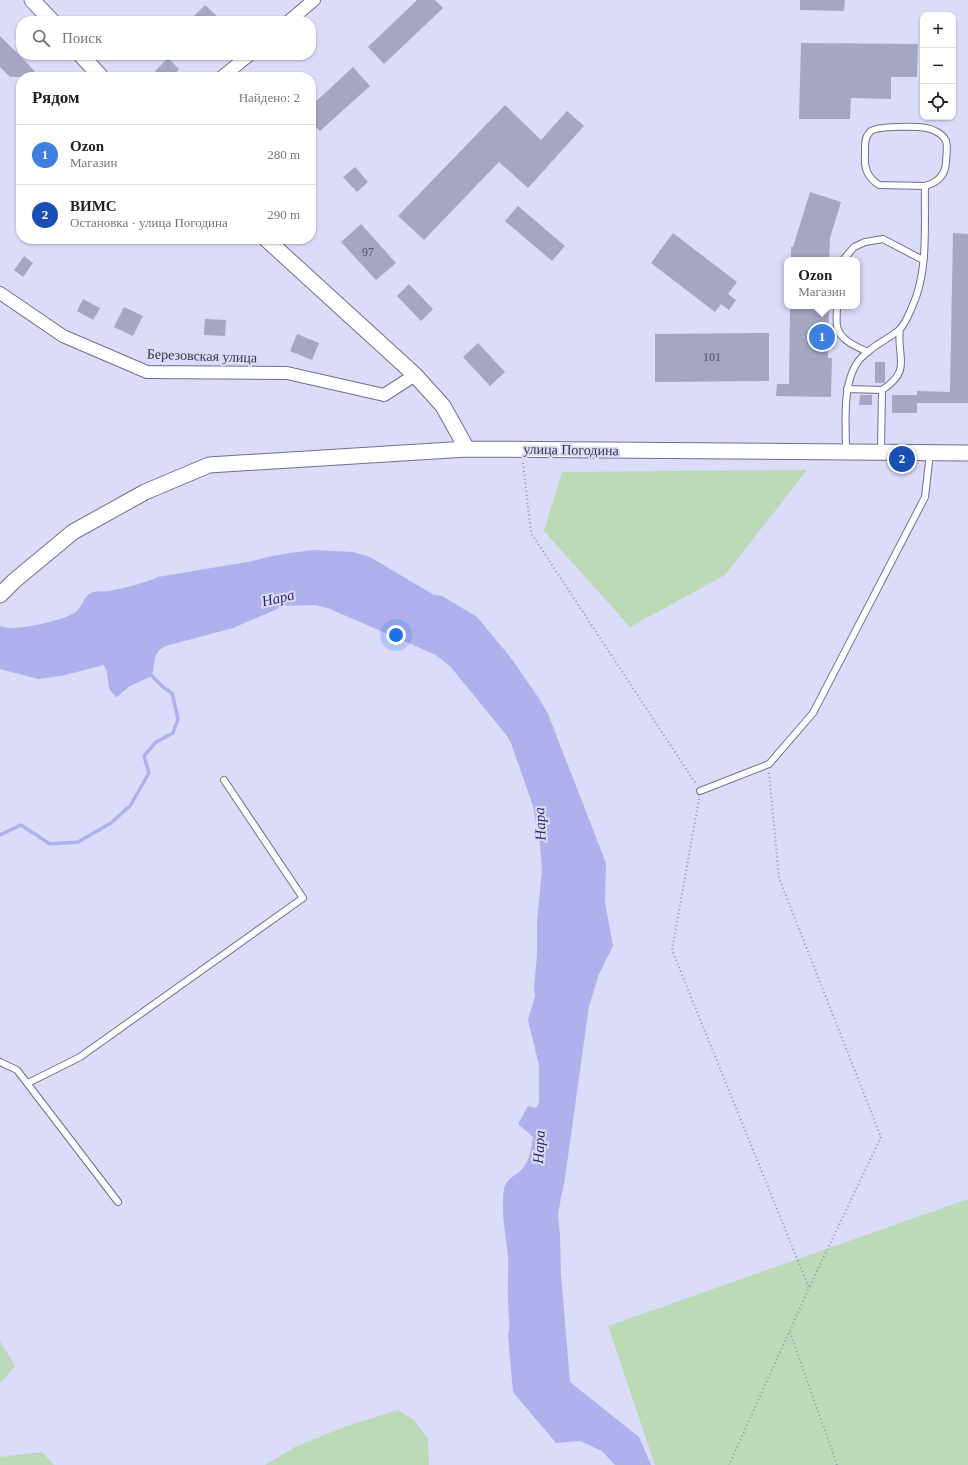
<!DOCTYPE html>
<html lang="ru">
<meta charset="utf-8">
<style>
body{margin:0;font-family:Georgia,serif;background:#f6f6f6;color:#222}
.controls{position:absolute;right:12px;top:12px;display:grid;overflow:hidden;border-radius:8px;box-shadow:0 1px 3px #0004}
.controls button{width:36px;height:36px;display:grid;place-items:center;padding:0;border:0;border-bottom:1px solid #e0e0e0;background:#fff;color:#222;font:20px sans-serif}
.you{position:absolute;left:396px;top:635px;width:14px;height:14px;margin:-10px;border:3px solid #fff;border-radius:50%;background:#1a73e8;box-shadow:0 0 0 6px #1a73e833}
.badge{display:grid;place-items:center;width:26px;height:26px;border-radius:50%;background:#d93025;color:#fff;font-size:13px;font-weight:700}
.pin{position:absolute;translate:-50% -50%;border:2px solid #fff;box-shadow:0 1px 4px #0006}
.popup{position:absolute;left:784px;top:257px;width:76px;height:52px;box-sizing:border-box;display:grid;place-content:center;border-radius:8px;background:#fff;filter:drop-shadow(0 1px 3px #0005);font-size:13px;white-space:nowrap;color:#767676}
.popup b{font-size:15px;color:#222}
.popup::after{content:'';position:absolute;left:50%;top:100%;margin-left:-8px;border:8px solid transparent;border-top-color:#fff}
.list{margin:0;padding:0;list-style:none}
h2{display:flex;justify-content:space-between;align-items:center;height:52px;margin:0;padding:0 16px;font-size:17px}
h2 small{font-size:13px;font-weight:400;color:#767676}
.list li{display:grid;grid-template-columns:26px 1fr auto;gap:12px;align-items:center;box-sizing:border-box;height:60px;padding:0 16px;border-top:1px solid #e0e0e0}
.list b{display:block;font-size:15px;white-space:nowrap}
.list p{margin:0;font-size:13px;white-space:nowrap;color:#767676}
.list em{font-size:13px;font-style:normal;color:#767676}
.icon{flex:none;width:22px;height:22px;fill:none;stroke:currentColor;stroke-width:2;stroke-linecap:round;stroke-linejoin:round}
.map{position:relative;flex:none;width:968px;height:1465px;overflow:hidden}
.search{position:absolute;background:#fff;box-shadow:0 1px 3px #0004;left:16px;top:16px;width:300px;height:44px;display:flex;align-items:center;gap:10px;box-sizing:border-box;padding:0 14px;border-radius:16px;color:#767676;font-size:15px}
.panel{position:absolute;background:#fff;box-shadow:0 1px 3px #0004;left:16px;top:72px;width:300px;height:172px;border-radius:16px}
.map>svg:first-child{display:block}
.green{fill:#bcdab8}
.water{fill:#b0b0ed}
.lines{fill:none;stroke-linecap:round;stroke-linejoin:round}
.stream{stroke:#b0b0ed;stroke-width:3.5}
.building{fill:#a5a6c3}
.service-casing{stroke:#70708c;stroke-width:8}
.minor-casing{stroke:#70708c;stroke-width:14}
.tertiary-casing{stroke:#70708c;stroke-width:17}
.path{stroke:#9595ac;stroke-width:2;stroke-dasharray:1 3;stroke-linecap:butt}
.service{stroke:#fff;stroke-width:6}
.minor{stroke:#fff;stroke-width:12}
.tertiary{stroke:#fff;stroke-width:15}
.labels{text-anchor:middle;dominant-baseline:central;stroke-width:4;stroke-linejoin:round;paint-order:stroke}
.number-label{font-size:12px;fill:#525262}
.street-label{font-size:14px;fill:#363642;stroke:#dbdbfa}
.water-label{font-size:15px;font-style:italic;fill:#30266c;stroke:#dbdbfa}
</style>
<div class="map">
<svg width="968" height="1465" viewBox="0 0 968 1465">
<rect width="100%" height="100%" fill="#dbdbfa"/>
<path class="green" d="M807,470L725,575L630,627L544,531L562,472Z
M968,1199V1465H655L608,1326Z
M0,1341L15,1366L0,1384Z
M398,1410L414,1420L428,1439L429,1465H265L295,1447L344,1427Z
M42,1452L54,1465H0V1457Z"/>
<path class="water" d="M315,550L353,552L370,557L434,595L442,596L477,617L511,658L540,700L548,714L606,863L605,902L613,946L599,974L589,1006L565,1178L558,1213L560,1236L561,1275L570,1382L639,1437L651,1465H615L602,1451L580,1441L556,1443L513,1392L508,1335C511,1323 508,1313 508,1301C507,1286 509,1270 508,1255C505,1233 501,1210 504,1188C506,1179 515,1176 521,1170C530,1162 531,1148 533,1137L518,1124L528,1106L536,1108L539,1102V1065L528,1020L535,996L534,988L537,955V922L542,870L540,845L533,806L511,743L507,736L450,666L436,655L330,609L315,605L284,606L233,628L166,646C151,653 156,663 152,676L130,686L117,697C104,689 111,678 104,665L61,676L38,679L0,669V626C4,627 8,628 12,628C27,628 66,620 77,611C83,605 84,595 93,592C97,591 103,592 108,591C125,588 142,584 158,577L253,561C273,555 294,552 315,550Z"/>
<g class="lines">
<path class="stream" d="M0,835L21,825L50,844L78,842L111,823L130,806L149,773L144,756L156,742L173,733L178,719L172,693L163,687L149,673"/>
</g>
<path class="building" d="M417,0H435L443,8L384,64L368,47Z
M800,0H845L844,11L800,10Z
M205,5L222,21H199L194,16Z
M0,36L25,61L40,77H10L0,67Z
M801,43L918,44L917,77H891V99L851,98L850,119H799Z
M168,58L179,69L172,77H161L155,71Z
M353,67L370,86L320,131L311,122V106Z
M505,105L541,140L567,111L584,126L528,188L499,162L424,240L398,216Z
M355,167L368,182L357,192L343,177Z
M810,192L841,202L830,238L829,260H791V247H793Z
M518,206L565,246L552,261L505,221Z
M361,224L396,263L376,280L341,242Z
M673,233L737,282L728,294L736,300L729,310L721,304L715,312L651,263Z
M953,233L968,234V403H917V391L950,392Z
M24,256L33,263L23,277L14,270Z
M409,284L433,309L421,321L397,296Z
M83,299L100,308L93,320L77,311Z
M790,306H829L828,358H832L831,397L776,396L777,384H789Z
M124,307L143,316L133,336L114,327Z
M205,319L226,320L225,336L204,335Z
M754,333H769V381L655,382V334Z
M297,334L319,343L312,360L290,351Z
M478,343L505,372L490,386L463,357Z
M875,362H885V382L884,383H875Z
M860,395H872V405H859Z
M892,395H917V413H892Z"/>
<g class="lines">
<defs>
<path id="service" d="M843,260L854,247L865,242L883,239L923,260
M837,306C837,312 836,320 837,326C839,340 857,347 868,352
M847,389L882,390L881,451
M882,390C913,370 896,357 900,329
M846,451C846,423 841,378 862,357C872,346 887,340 899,330C905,325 909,314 912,307C929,271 924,224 925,186C936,183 945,176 946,163C946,157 948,147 946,141C943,134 933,129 926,128C917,126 878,126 871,131C864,137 865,145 865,154C864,168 867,177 879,185L925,186
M700,791L769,764L813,713L925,497L930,453
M0,1062L17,1070L118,1202
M28,1083L80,1057L303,898L224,780"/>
<path id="minor" d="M289,21L314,0
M222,77L249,55
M0,293L63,336L147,372L287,373L384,395L415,375"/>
<path id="tertiary" d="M32,0L52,21
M81,55L101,77
M266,239L415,375L443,406L467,449L968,453
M0,595L14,581L73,532L145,492L209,465L467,449"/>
</defs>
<use href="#service" class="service-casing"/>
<use href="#minor" class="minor-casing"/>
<use href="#tertiary" class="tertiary-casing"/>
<path class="path" d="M523,463L531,533L696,784
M769,773L779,878L881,1137L809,1288
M699,799L672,950L809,1288L729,1465
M790,1332L837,1465"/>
<use href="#service" class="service"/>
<use href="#minor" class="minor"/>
<use href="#tertiary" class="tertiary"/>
</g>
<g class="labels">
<g class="number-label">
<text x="368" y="252">97</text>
<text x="712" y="357">101</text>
</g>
<g class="street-label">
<text transform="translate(202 356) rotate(2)">Березовская улица</text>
<text transform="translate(571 450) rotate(1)">улица Погодина</text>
</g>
<g class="water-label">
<text transform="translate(278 598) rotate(-13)">Нара</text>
<text transform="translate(540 824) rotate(-93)">Нара</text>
<text transform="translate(539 1147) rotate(-87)">Нара</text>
</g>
</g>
</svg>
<div class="controls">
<button>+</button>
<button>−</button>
<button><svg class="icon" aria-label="locate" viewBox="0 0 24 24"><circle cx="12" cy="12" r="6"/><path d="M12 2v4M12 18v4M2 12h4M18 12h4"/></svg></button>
</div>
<div class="you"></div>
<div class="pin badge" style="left:822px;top:337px;background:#3f7fe0">1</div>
<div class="popup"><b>Ozon</b>Магазин</div>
<div class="pin badge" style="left:902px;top:459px;background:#1a4fb4">2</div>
<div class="search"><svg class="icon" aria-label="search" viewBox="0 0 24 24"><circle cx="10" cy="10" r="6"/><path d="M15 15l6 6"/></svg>Поиск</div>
<section class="panel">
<h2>Рядом<small>Найдено: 2</small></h2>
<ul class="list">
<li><span class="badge" style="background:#3f7fe0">1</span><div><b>Ozon</b><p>Магазин</p></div><em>280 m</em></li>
<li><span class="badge" style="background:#1a4fb4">2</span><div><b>ВИМС</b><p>Остановка · улица Погодина</p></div><em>290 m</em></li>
</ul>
</section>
</div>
